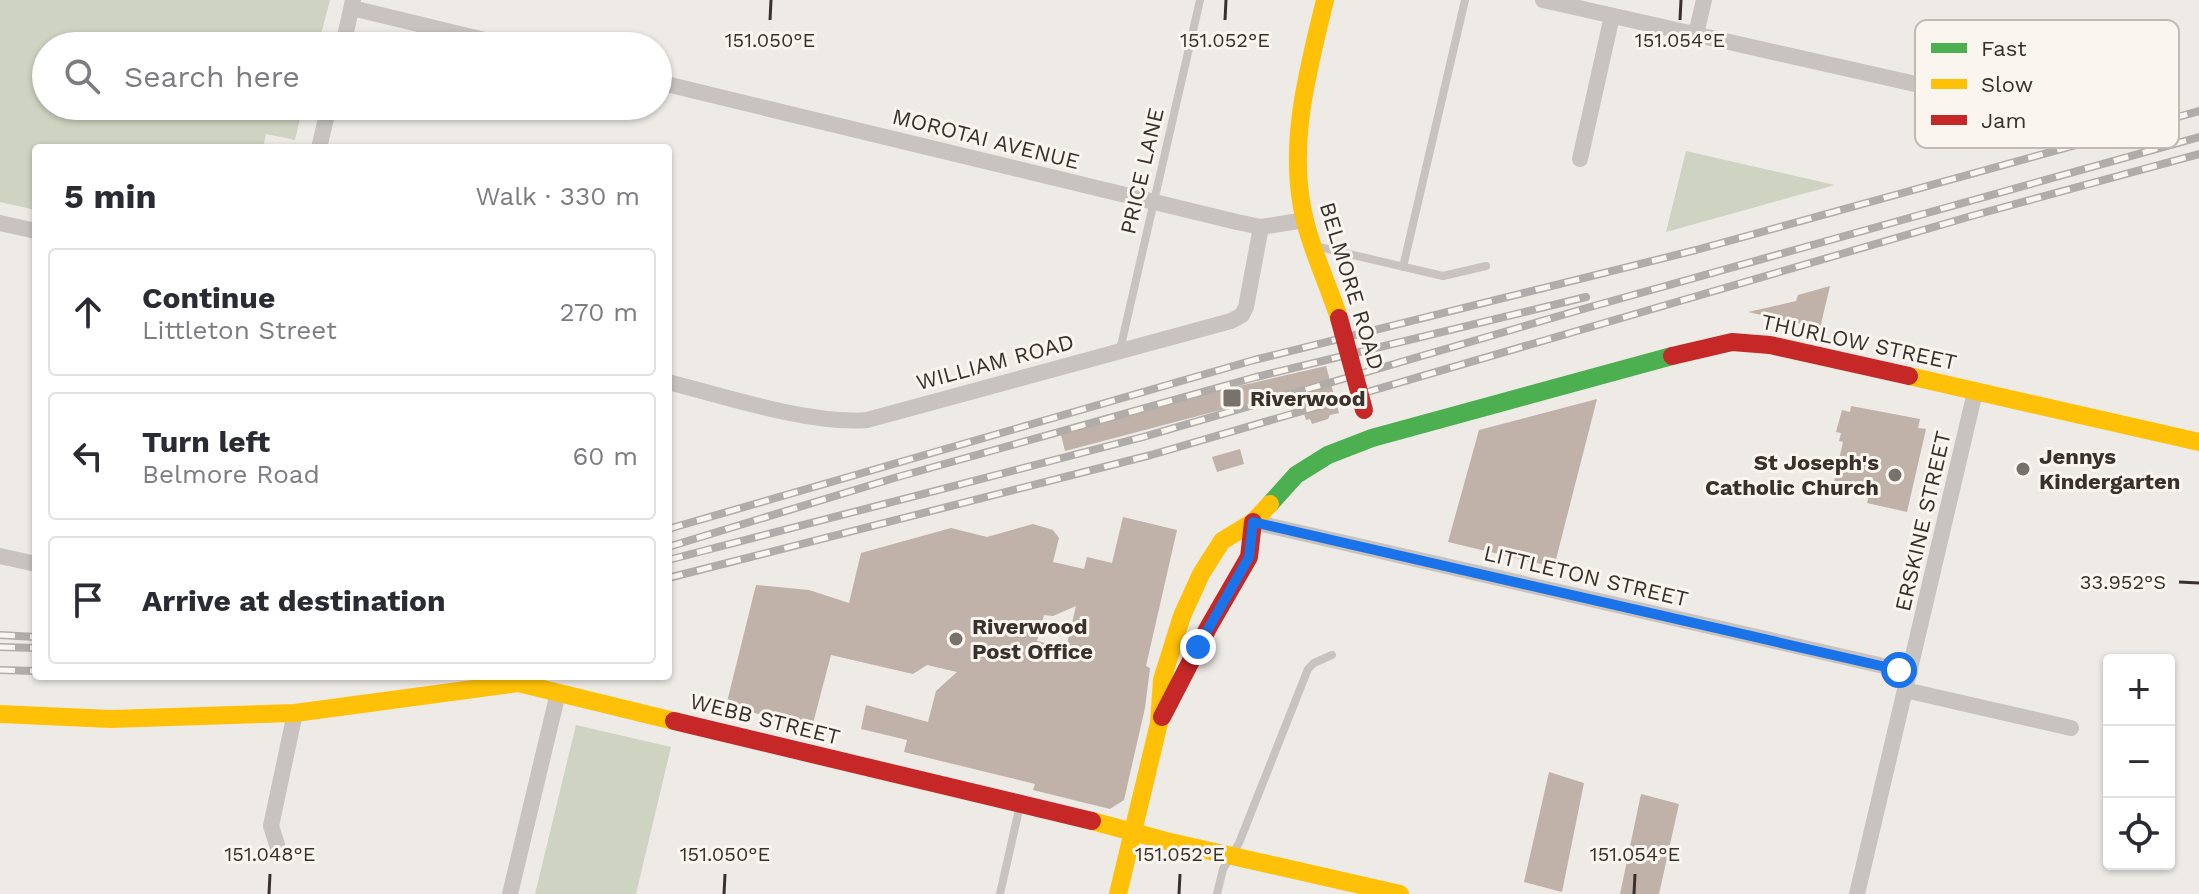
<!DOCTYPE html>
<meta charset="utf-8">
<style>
body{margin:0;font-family:"Work Sans",sans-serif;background:#f2f2f3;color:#2b2b33}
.controls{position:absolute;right:24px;bottom:24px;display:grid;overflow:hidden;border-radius:8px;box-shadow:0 2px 6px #0004}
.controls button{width:72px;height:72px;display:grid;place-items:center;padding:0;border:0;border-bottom:2px solid #e1e1e2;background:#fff;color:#2b2b33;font:40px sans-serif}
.stop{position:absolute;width:24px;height:24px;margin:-18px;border:6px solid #1a73e8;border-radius:50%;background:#fff}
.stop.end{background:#1a73e8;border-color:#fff;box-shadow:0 2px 8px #0008}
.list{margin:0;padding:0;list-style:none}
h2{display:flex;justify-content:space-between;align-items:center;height:104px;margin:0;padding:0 32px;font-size:34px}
h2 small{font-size:26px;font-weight:400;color:#7c7c81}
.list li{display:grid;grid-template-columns:52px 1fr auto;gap:24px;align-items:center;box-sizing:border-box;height:128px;margin:0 16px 16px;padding:0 16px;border:2px solid #e1e1e2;border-radius:8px}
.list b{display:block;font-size:30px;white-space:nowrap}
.list p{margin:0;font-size:26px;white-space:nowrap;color:#7c7c81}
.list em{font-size:26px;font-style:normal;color:#7c7c81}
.icon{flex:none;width:44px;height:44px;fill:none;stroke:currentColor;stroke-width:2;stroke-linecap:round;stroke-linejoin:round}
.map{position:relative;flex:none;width:2199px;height:894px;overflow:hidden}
.search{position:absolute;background:#fff;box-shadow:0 2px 6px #0004;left:32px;top:32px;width:640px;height:88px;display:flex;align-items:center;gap:20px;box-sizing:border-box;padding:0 28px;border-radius:44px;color:#7c7c81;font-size:30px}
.panel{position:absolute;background:#fff;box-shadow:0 2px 6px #0004;left:32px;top:144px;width:640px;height:536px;border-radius:8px}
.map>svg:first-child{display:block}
.green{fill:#cfd3c1}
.building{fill:#c0b1a9;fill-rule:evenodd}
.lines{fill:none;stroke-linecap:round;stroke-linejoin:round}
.lane{stroke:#c8c3bf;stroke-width:8}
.street{stroke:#c8c3bf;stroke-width:16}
.fast{stroke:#4caf50;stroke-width:18}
.slow{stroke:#ffc107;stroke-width:18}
.jam{stroke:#c62828;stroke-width:18}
.rail-casing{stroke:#b0aca9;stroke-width:8}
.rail{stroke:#faf5ef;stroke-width:5;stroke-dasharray:15;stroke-linecap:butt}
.jam-bridge{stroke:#c62828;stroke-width:18}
.route{stroke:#1a73e8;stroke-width:10}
.ticks{fill:none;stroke:#39312c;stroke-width:3}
.poi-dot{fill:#78726d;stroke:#faf5ef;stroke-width:3}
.labels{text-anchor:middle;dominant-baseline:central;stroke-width:6;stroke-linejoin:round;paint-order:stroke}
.street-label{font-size:22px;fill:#39312c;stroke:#faf5ef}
.poi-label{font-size:22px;font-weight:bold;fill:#39312c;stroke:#faf5ef;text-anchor:start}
.key{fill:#faf5ef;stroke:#c0bab4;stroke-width:2}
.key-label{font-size:22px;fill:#39312c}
.ticks-label{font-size:20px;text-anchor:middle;fill:#39312c;stroke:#faf5ef;stroke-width:6;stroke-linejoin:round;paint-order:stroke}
</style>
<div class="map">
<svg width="2199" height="894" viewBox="0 0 2199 894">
<rect width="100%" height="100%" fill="#eeeae6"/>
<path class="green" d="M0,0H330L318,46H46V106H303L295,140L266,134L263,148H36V210L0,202Z
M1686,151L1835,185L1666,232Z
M576,725L671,747L636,894H535Z"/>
<path class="building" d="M1830,286L1820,328L1748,312L1796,301L1798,295Z
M1326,366L1339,413L1330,415L1328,419L1312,424L1310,419L1306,420L1297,390L1065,451L1061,435L1191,397Z
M1597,399L1554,567L1448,542L1479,430Z
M1851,406L1920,419L1918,428L1926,429L1907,512L1867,503L1870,491L1834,482L1843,442L1839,441L1841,433L1836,432L1842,410L1850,412Z
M1240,449L1244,464L1217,472L1212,457Z
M1123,517L1177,530L1146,666L1150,668L1145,708L1124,800L1110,809L1033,790L1035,784L904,752L907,740L861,729L866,705L928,722L936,691L957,672L927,665L913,674L831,655L812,727L726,706L756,585L809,590L849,603L861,553L951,528L987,537L1033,524L1053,530L1059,538L1053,562L1084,569L1087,557L1112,563ZM1076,606L1066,648L1037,641L1044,615L1053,616Z
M1549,772L1584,783L1562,892L1524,882Z
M1641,794L1679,804L1659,894H1620Z"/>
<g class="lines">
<path class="lane" d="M1319,247L1443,276L1486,266
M1403,267L1465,0
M1120,350L1200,0
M1000,894L1020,805
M1217,894L1223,869L1239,843L1308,669L1314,663L1332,655"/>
<path class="street" d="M1543,0L2057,116
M352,8L509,46
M1696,34L1704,0
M343,46L353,0
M658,82L1237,222L1261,227L1305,220
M319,148L329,106
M1580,159L1612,16
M0,223L36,231
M668,382C724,396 811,425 867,420L1231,321L1242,315L1246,307L1261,227
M1253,522L1910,672
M0,556L36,564
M1905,690L2071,728
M279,851L271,826L295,713
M510,894L558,693
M1857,894L1975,392"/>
<path class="fast" d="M1270,504L1296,475L1328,455L1372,438L1672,356"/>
<path class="slow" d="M1325,0C1309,67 1289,137 1302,207C1309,245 1327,281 1339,318
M1909,376L2199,442
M0,714L111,719L295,713L518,683L674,721
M1092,821L1166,841L1400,894
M1118,894L1159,723L1162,680L1182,616L1201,574L1222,541L1253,522L1270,504"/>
<path class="jam" d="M1672,356L1732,342L1770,345L1909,376
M1162,717L1208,628L1249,557L1253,522
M674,721L1092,821"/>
<defs>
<path id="rail" d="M668,529L1254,360L1696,250L2199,111
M668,547L894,478L1256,377L1586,297
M668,560L1143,437L1583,309L2199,137
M668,578L1151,455L1975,215L2199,154
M0,635L36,637
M0,647L36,648
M0,670L36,671"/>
</defs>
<use href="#rail" class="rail-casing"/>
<use href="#rail" class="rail"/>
<path class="jam-bridge" d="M1339,318L1364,410"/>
</g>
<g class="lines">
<path class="route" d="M1198,647L1249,557L1253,522L1899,670"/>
</g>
<path class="ticks" d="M770,20L771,0M1225,20L1226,0M1680,20L1681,0M2179,582L2199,583M269,894L270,874M724,894L725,874M1179,894L1180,874M1634,894L1635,874"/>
<g class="poi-dot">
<rect x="1222" y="388" width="20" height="20" rx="4"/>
<circle cx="2023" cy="469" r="8"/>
<circle cx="1895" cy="475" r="8"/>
<circle cx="956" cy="639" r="8"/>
</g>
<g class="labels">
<g class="street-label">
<text transform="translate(986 139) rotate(14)">MOROTAI AVENUE</text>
<text transform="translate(1142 171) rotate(-77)">PRICE LANE</text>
<text transform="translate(1352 286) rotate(73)">BELMORE ROAD</text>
<text transform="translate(1859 342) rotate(12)">THURLOW STREET</text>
<text transform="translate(995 362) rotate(-15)">WILLIAM ROAD</text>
<text transform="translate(1923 521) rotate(-77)">ERSKINE STREET</text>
<text transform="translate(1586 576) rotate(13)">LITTLETON STREET</text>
<text transform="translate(765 719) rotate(14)">WEBB STREET</text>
</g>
<g class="poi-label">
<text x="1250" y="398">Riverwood</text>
<text x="2039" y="456">Jennys<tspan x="2039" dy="25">Kindergarten</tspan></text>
<text x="1879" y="462" text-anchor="end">St Joseph's<tspan x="1879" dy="25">Catholic Church</tspan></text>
<text x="972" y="626">Riverwood<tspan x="972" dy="25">Post Office</tspan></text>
</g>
</g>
<rect x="1915" y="20" width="264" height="128" rx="12" class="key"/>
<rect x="1931" y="43" width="36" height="10" fill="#4caf50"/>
<rect x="1931" y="79" width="36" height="10" fill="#ffc107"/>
<rect x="1931" y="115" width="36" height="10" fill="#c62828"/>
<g class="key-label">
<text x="1981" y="56">Fast</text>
<text x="1981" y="92">Slow</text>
<text x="1981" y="128">Jam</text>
</g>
<g class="ticks-label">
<text x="770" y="47">151.050°E</text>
<text x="1225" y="47">151.052°E</text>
<text x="1680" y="47">151.054°E</text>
<text x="2123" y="589">33.952°S</text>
<text x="270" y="861">151.048°E</text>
<text x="725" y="861">151.050°E</text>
<text x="1180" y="861">151.052°E</text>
<text x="1635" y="861">151.054°E</text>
</g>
</svg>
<div class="controls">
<button>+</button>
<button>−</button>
<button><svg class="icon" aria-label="locate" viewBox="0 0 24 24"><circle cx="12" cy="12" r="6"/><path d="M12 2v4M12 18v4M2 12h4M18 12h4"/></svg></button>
</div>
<div class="stop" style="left:1899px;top:670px"></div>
<div class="stop end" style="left:1198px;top:647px"></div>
<div class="search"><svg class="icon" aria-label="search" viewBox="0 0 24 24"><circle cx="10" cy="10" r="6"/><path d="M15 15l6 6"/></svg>Search here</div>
<section class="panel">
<h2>5 min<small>Walk · 330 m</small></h2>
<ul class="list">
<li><svg class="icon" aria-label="ahead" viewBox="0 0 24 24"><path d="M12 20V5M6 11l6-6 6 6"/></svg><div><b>Continue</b><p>Littleton Street</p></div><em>270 m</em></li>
<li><svg class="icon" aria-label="left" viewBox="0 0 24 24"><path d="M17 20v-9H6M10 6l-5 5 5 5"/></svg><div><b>Turn left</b><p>Belmore Road</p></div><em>60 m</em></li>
<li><svg class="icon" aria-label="arrive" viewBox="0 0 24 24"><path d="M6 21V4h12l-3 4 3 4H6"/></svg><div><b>Arrive at destination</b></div></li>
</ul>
</section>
</div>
